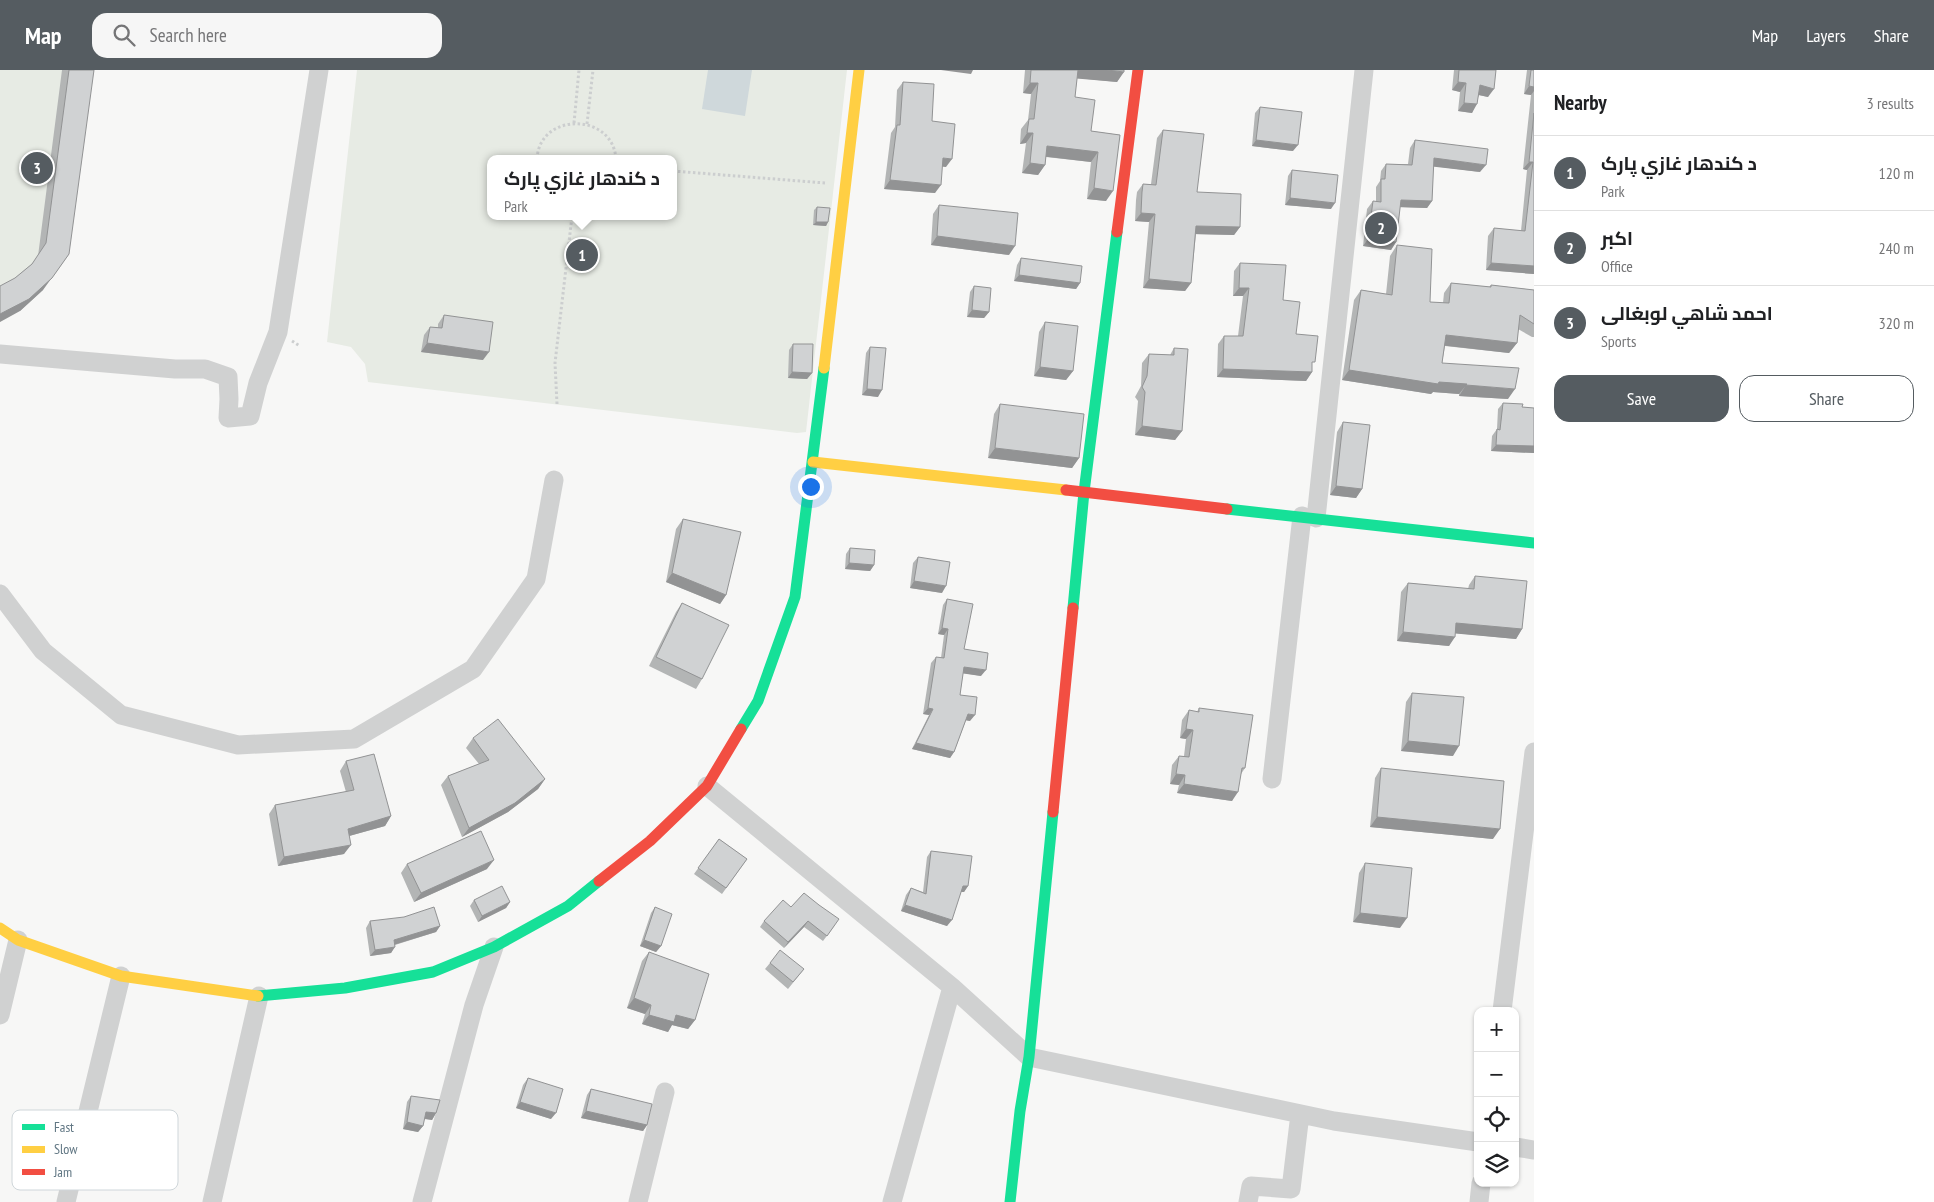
<!DOCTYPE html>
<meta charset="utf-8">
<style>
body{margin:0;font-family:"PT Sans Narrow",Cairo,sans-serif;background:#f6f6f6;color:#202124}
.controls{position:absolute;right:15px;bottom:15px;display:grid;overflow:hidden;border-radius:10px;box-shadow:0 1px 4px #0004}
.controls button{width:45px;height:45px;display:grid;place-items:center;padding:0;border:0;border-bottom:1px solid #e0e0e0;background:#fff;color:#202124;font:25px sans-serif}
.you{position:absolute;left:810px;top:416px;width:18px;height:18px;margin:-12px;border:4px solid #fff;border-radius:50%;background:#1a73e8;box-shadow:0 0 0 8px #1a73e833}
.badge{display:grid;place-items:center;width:32px;height:32px;border-radius:50%;background:#555c61;color:#fff;font-size:16px;font-weight:700}
.pin{position:absolute;translate:-50% -50%;border:2px solid #fff;box-shadow:0 1px 5px #0006}
.popup{position:absolute;left:487px;top:85px;width:190px;height:65px;box-sizing:border-box;display:grid;place-content:center;border-radius:10px;background:#fff;filter:drop-shadow(0 1px 4px #0005);font-size:16px;white-space:nowrap;color:#757577}
.popup b{font-size:19px;color:#202124}
.popup::after{content:'';position:absolute;left:50%;top:100%;margin-left:-10px;border:10px solid transparent;border-top-color:#fff}
.list{margin:0;padding:0;list-style:none}
h2{display:flex;justify-content:space-between;align-items:center;height:65px;margin:0;padding:0 20px;font-size:21px}
h2 small{font-size:16px;font-weight:400;color:#757577}
.list li{display:grid;grid-template-columns:32px 1fr auto;gap:15px;align-items:center;box-sizing:border-box;height:75px;padding:0 20px;border-top:1px solid #e0e0e0}
.list b{display:block;font-size:19px;white-space:nowrap}
.list p{margin:0;font-size:16px;white-space:nowrap;color:#757577}
.list em{font-size:16px;font-style:normal;color:#757577}
.actions{display:flex;gap:10px;padding:15px 20px}
.actions a{flex:1;padding:11px 0;border:1px solid #555c61;border-radius:15px;text-align:center;font-size:18px;color:#555c61}
.actions .main{background:#555c61;color:#fff}
.icon{flex:none;width:28px;height:28px;fill:none;stroke:currentColor;stroke-width:2;stroke-linecap:round;stroke-linejoin:round}
.map{position:relative;flex:none;width:1534px;height:1132px;overflow:hidden}
header{display:flex;align-items:center;gap:30px;box-sizing:border-box;height:70px;padding:0 25px;background:#555c61;color:#fff}
header strong{font-size:24px}
nav{display:flex;gap:28px;margin-inline-start:auto;font-size:18px}
.search{width:350px;height:45px;background:#f6f6f6;display:flex;align-items:center;gap:12px;box-sizing:border-box;padding:0 18px;border-radius:15px;color:#757577;font-size:19px}
main{display:flex}
aside{flex:1;background:#fff}
.map>svg:first-child{display:block}
.green{fill:#e7ebe4;fill-rule:evenodd}
.water{fill:#cfd8db}
.lines{fill:none;stroke-linecap:round;stroke-linejoin:round}
.path{stroke:#cccecf;stroke-width:3;stroke-dasharray:2.5 2.5;stroke-linecap:butt}
.street{stroke:#d0d1d1;stroke-width:19}
.fast{stroke:#16e098;stroke-width:11}
.slow{stroke:#ffcf43;stroke-width:11}
.jam{stroke:#f24e42;stroke-width:11}
.wall{fill:#b3b5b5}
.shaded-wall{fill:#929394}
.building{fill:#d0d2d3;stroke:#929394}
.key{fill:#fff;stroke:#cfd6da;stroke-width:1}
.key-label{font-size:14px;fill:#607683}
</style>
<header>
<strong>Map</strong>
<div class="search"><svg class="icon" aria-label="search" viewBox="0 0 24 24"><circle cx="10" cy="10" r="6"/><path d="M15 15l6 6"/></svg>Search here</div>
<nav><a>Map</a><a>Layers</a><a>Share</a></nav>
</header>
<main>
<div class="map">
<svg width="1534" height="1132" viewBox="0 0 1534 1132">
<rect width="100%" height="100%" fill="#f7f7f6"/>
<path class="green" d="M0,0H87L60,196C42,222 29,237 0,252Z
M357,0H847L806,362L797,363L368,312L365,294L351,277L327,272ZM491,89H673V146H491Z"/>
<path class="water" d="M708,0H752L745,46L702,39Z"/>
<g class="lines">
<path class="path" d="M574,53L579,0
M587,54L593,0
M537,89C539,42 613,42 616,89
M673,101L825,113
M292,271L300,276
M557,334L555,293L572,146"/>
<path class="street" d="M0,284L175,299H205L228,307L229,329L228,348L250,346L258,313L278,262L319,0
M1316,448L1364,0
M0,524L43,581L121,645L238,675L354,669L473,599L536,509L554,410
M1272,709L1302,446
M707,716L952,917L1029,987L1334,1051L1478,1072
M1502,941L1534,682
M0,945L18,870
M1515,1077L1534,1080
M66,1132L121,906
M212,1132L259,926
M422,1132L474,935L494,877
M638,1132L665,1022
M892,1132L952,917
M1248,1132L1251,1116L1291,1119L1300,1044
M1479,1132L1481,1113"/>
<path class="fast" d="M1227,439L1534,473
M1073,538L1084,422L1117,162
M741,659L758,631L795,527L824,298
M258,926L345,918L433,902L494,877L568,836L599,811
M1010,1132L1020,1041L1029,987L1053,742"/>
<path class="slow" d="M824,298L859,0
M813,392L1066,420
M0,858L18,870L121,906L258,926"/>
<path class="jam" d="M1117,162L1138,0
M1066,420L1227,439
M1053,742L1073,538
M599,811L650,771L707,716L741,659"/>
</g>
<path class="wall" d="M62,0H94L43,220L20,241L15,208L32,194L38,186Z
M1025,0H1124L1117,12L1077,8L1075,27L1091,61L1120,65L1106,131L1087,129L1091,92L1046,87L1045,95L1038,105L1022,103L1026,73L1020,74L1021,59L1028,50L1031,24L1023,23Z
M1454,0H1496L1488,27L1479,25L1472,43L1458,41L1460,22L1452,20Z
M1527,0H1534V204L1486,200L1488,166L1494,158L1521,161L1527,100L1523,99L1531,25L1524,24Z
M903,12L932,51L946,97L942,96L935,123L884,119L891,63L895,57L897,20Z
M1260,37L1293,81L1252,76L1255,43Z
M1163,60L1197,122L1240,157L1234,165L1196,164L1191,213L1185,221L1143,218L1149,152L1135,151L1136,130L1137,122L1143,114H1151L1157,68Z
M1415,70L1480,102L1433,96L1432,131L1427,138L1400,137L1396,172L1391,180L1363,176L1367,139L1373,131L1376,132V117L1380,111L1381,101L1386,94H1408L1410,78Z
M1292,100L1331,139L1285,135L1288,106Z
M939,135L1009,185L931,175L933,144Z
M817,137L828,152L826,156L813,155L814,140Z
M1397,175L1430,232L1443,233L1444,223L1451,213L1489,217L1491,215L1534,220V267H1532L1518,259L1517,273L1509,283L1445,276L1442,293L1508,329L1459,326V324L1433,322L1431,324L1342,310L1354,230L1361,220L1386,224L1390,186Z
M1021,188L1080,213L1076,219L1014,211L1017,195Z
M1240,193L1283,230L1296,264L1312,297V302L1306,311L1217,307L1218,274L1224,266H1238L1243,226H1233L1234,201Z
M974,216L989,242L984,248L967,247L970,222Z
M444,245L483,290L421,282L424,265L430,257L438,258V254Z
M1045,252L1073,301L1066,310L1034,306L1039,262Z
M793,274L812,303L807,309L788,308L789,280Z
M870,277L878,327L862,325L866,283Z
M1174,278L1182,361L1175,370L1135,365L1138,331L1135,327L1141,316L1142,293L1149,284L1170,285Z
M1503,333L1522,337L1534,338V383L1491,381L1492,366L1497,359L1498,339Z
M1000,334L1079,388L1072,398L988,388L994,344Z
M1343,352L1362,419L1356,428L1330,425L1337,362Z
M683,449L726,525L720,534L666,512L676,459Z
M850,478L874,495L870,501L845,499L846,484Z
M918,487L942,523L910,518L913,493Z
M1475,506L1522,559L1516,569L1455,563L1449,576L1397,571L1401,522L1408,513L1468,519L1469,515Z
M947,529L964,579L981,606L963,603L960,625L970,651L966,650L954,682L950,688L912,679L929,645L923,644L931,593L936,587L941,588L944,565L938,564L943,535Z
M682,533L702,609L696,619L649,596L676,542Z
M1412,623L1453,686L1401,681L1406,632Z
M1199,638L1245,698L1241,704L1232,731L1177,723L1179,715L1170,714L1172,695L1179,686H1184L1186,669L1180,668L1182,650L1189,640L1197,642Z
M473,668L545,709L538,719L508,742L462,767L441,715L448,706L479,694L466,678Z
M346,691L391,746L385,756L349,766L344,784L278,796L269,744L275,735L346,722L340,701Z
M1381,698L1493,769L1370,757L1375,708Z
M719,769L747,789L722,824L694,804Z
M931,781L968,816L964,822H961L947,856L901,841L906,825L911,818L923,822L927,787Z
M1365,793L1400,858L1353,852L1359,803Z
M407,794L487,799L414,832L401,803Z
M474,830L510,832L506,838L478,852L470,836Z
M655,837L661,876L656,882L640,876L651,843Z
M791,837L835,855L823,871L804,857L784,878L760,857L764,851Z
M370,851L440,856L436,862L395,875L391,883L370,886L366,858Z
M649,882L695,950L688,959L672,955L668,962L642,954L645,944L627,938L642,891Z
M770,893L804,899L788,919L765,899Z
M528,1008L551,1049L516,1038L523,1015Z
M591,1019L647,1055L643,1061L581,1048L587,1025Z
M411,1026L436,1043L432,1050L424,1049L423,1056L418,1062L403,1059L407,1032Z"/>
<path class="shaded-wall" d="M941,0H973L971,4Z
M1077,0H1107L1124,2L1117,12L1071,8Z
M1458,12L1466,13L1460,22L1452,20Z
M1030,13H1038L1031,24L1023,23Z
M1480,15L1494,19L1488,27L1474,24Z
M1529,16L1534,17V21L1531,25L1524,24Z
M1464,33L1477,34L1472,43L1458,41Z
M1027,63H1033L1026,73L1020,74Z
M1256,70L1298,75L1293,81L1252,76Z
M1047,76L1098,82L1091,92L1040,86Z
M943,88L952,89L946,97L937,96Z
M1434,88L1486,95L1480,102L1428,96Z
M1529,92H1533L1527,100L1523,99Z
M1030,93L1045,95L1038,105L1022,103Z
M890,110L941,115L935,123L884,119Z
M1094,118L1113,121L1106,131L1087,129Z
M1290,128L1335,133L1331,139L1285,135Z
M1401,130L1432,131L1427,138L1396,137Z
M1141,143L1155,144L1149,152L1135,151Z
M816,152H828L826,156L813,155Z
M1196,156L1240,157L1234,165L1191,164Z
M937,166L1015,176L1009,185L931,175Z
M1368,169L1396,172L1391,180L1363,176Z
M69,184L43,220L20,241L0,252V244Z
M1491,193L1534,196V204L1486,200Z
M1019,205L1080,213L1076,219L1014,211Z
M1149,209L1191,213L1185,221L1143,218Z
M1239,218H1249L1243,226H1233Z
M972,240L989,242L984,248L967,247Z
M1446,265L1517,273L1509,283L1439,275Z
M427,273L489,282L483,290L421,282Z
M1040,297L1073,301L1066,310L1034,306Z
M1223,299L1312,302L1306,311L1217,307Z
M1349,300L1467,314L1459,324L1433,322L1431,324L1342,310Z
M792,302L812,303L807,309L788,308Z
M1466,315L1515,319L1508,329L1459,326Z
M867,319L882,320L878,327L862,325Z
M1142,356L1182,361L1175,370L1135,365Z
M1496,375L1534,376V383L1491,381Z
M995,378L1079,388L1072,398L988,388Z
M1336,416L1362,419L1356,428L1330,425Z
M849,493L874,495L870,501L845,499Z
M672,503L726,525L720,534L666,512Z
M914,511L946,516L942,523L910,518Z
M1456,553L1522,559L1516,569L1450,563Z
M942,558L948,559L944,565L938,564Z
M1403,562L1455,567L1449,576L1397,571Z
M964,597L986,600L981,606L960,603Z
M928,638L933,639L929,645L923,644Z
M968,644L975,645L970,651L964,650Z
M1186,659L1193,660L1186,669L1180,668Z
M1408,671L1459,676L1453,686L1401,681Z
M916,673L954,682L950,688L912,679Z
M1176,704L1185,705L1179,715L1170,714Z
M545,709L538,719L508,742L462,767L469,758Z
M1184,714L1238,722L1232,731L1177,723Z
M391,746L385,756L342,768L348,759Z
M1377,747L1500,759L1493,769L1370,757Z
M351,775L344,784L278,796L284,787Z
M494,790L487,799L414,832L421,823Z
M963,816H968L964,822H959Z
M510,832L506,838L478,852L482,846Z
M905,835L952,850L947,856L901,841Z
M1360,843L1407,848L1400,858L1353,852Z
M808,851L804,857L784,878L788,872Z
M440,856L436,862L390,876L394,870Z
M644,870L661,876L656,882L640,876Z
M395,877L391,883L370,886L375,880Z
M634,928L651,935L645,944L627,938Z
M649,945H676L695,950L688,959L672,955L668,962L642,954Z
M520,1032L556,1043L551,1049L516,1038Z
M586,1041L647,1055L643,1061L581,1048Z
M426,1042L436,1043L432,1050L421,1048Z
M407,1052L423,1056L418,1062L403,1059Z"/>
<path class="building" d="M69,0H94L69,184L52,208L29,229L0,244V216L15,208L32,194L46,173Z
M1031,0H1078L1075,27L1095,30L1091,61L1120,65L1113,121L1094,118L1098,82L1047,76L1045,95L1030,93L1033,63H1027L1029,49H1034L1038,13H1030Z
M1107,0H1124V2Z
M1459,0H1496L1494,19L1480,15L1477,34L1464,33L1466,13L1458,12Z
M1531,0H1534V17L1529,16Z
M903,12L934,14L932,51L955,54L952,89L943,88L941,115L890,110L897,55H900Z
M1260,37L1302,42L1298,75L1256,70Z
M1534,43V196L1491,193L1494,158L1525,161L1533,92H1529Z
M1163,60L1204,64L1197,122L1241,124L1240,157L1196,156L1191,213L1149,209L1155,144L1141,143L1142,122L1143,114L1156,115Z
M1415,70L1488,79L1486,95L1434,88L1432,131L1401,130L1396,172L1368,169L1373,131L1381,132V109H1385L1386,94L1412,95Z
M1292,100L1338,105L1335,133L1290,128Z
M939,135L1018,143L1015,176L937,166Z
M817,137L830,138L828,152H816Z
M1397,175L1432,179L1430,232L1449,233L1451,213L1491,217V215L1534,220V254L1520,245L1517,273L1446,265L1442,293L1519,298L1515,319L1466,315L1467,314L1439,312L1438,314L1349,300L1361,220L1392,225Z
M1021,188L1082,196L1080,213L1019,205Z
M1240,193L1286,195L1283,230L1300,232L1296,264L1318,266L1315,292H1312V302L1223,299L1224,266H1243L1249,218H1239Z
M974,216L991,218L989,242L972,240Z
M444,245L493,252L489,282L427,273L430,257L442,258Z
M1045,252L1078,256L1073,301L1040,297Z
M793,274H813L812,303L792,302Z
M870,277L886,278L882,320L867,319Z
M1174,278L1188,279L1182,361L1142,356L1145,322L1142,317L1147,306L1149,284L1174,285Z
M1503,333L1523,334L1522,337L1534,338V376L1496,375L1497,359L1500,360Z
M1000,334L1084,344L1079,388L995,378Z
M1343,352L1370,355L1362,419L1336,416Z
M683,449L741,462L726,525L672,503Z
M850,478L875,480L874,495L849,493Z
M918,487L950,492L946,516L914,511Z
M1475,506L1527,511L1522,559L1456,553L1455,567L1403,562L1408,513L1474,519Z
M947,529L973,534L964,579L988,583L986,600L964,597L960,625L977,627L975,645L968,644L954,682L916,673L933,639L928,638L936,587L944,588L948,559L942,558Z
M682,533L729,555L702,609L656,587Z
M1412,623L1464,627L1459,676L1408,671Z
M1199,638L1253,645L1245,698H1242L1238,722L1184,714L1185,705L1176,704L1179,686L1189,687L1193,660L1186,659L1189,640L1199,642Z
M498,649L545,709L515,733L469,758L448,706L489,690L473,668Z
M374,684L391,746L348,759L351,775L284,787L275,735L354,720L346,691Z
M1381,698L1504,711L1500,759L1377,747Z
M481,761L494,790L421,823L407,794Z
M719,769L747,789L726,818L698,798Z
M931,781L972,786L968,816H963L952,850L905,835L911,818L926,824Z
M1365,793L1412,798L1407,848L1360,843Z
M502,816L510,832L482,846L474,830Z
M804,823L819,835L839,849L827,866L808,851L788,872L764,851L783,830L791,837Z
M434,837L440,856L394,870L395,877L375,880L370,851L404,847Z
M655,837L672,844L661,876L644,870Z
M780,880L804,899L793,912L770,893Z
M649,882L709,904L695,950L676,945L674,952L649,945L651,935L634,928Z
M528,1008L563,1019L556,1043L520,1032Z
M591,1019L652,1034L647,1055L586,1041Z
M411,1026L440,1030L436,1043L426,1042L423,1056L407,1052Z"/>
<rect x="12" y="1040" width="166" height="80" rx="8" class="key"/>
<rect x="22" y="1054" width="23" height="6" fill="#16e098"/>
<rect x="22" y="1076" width="23" height="7" fill="#ffcf43"/>
<rect x="22" y="1099" width="23" height="6" fill="#f24e42"/>
<g class="key-label">
<text x="54" y="1062">Fast</text>
<text x="54" y="1084">Slow</text>
<text x="54" y="1107">Jam</text>
</g>
</svg>
<div class="controls">
<button>+</button>
<button>−</button>
<button><svg class="icon" aria-label="locate" viewBox="0 0 24 24"><circle cx="12" cy="12" r="6"/><path d="M12 2v4M12 18v4M2 12h4M18 12h4"/></svg></button>
<button><svg class="icon" aria-label="layers" viewBox="0 0 24 24"><path d="M12 4l9 5-9 5-9-5zM3 14l9 5 9-5"/></svg></button>
</div>
<div class="you"></div>
<div class="pin badge" style="left:582px;top:185px">1</div>
<div class="popup"><b>د کندهار غازي پارک</b>Park</div>
<div class="pin badge" style="left:1381px;top:158px">2</div>
<div class="pin badge" style="left:37px;top:98px">3</div>
</div>
<aside>
<h2>Nearby<small>3 results</small></h2>
<ul class="list">
<li><span class="badge">1</span><div><b>د کندهار غازي پارک</b><p>Park</p></div><em>120 m</em></li>
<li><span class="badge">2</span><div><b>اکبر</b><p>Office</p></div><em>240 m</em></li>
<li><span class="badge">3</span><div><b>احمد شاهي لوبغالی</b><p>Sports</p></div><em>320 m</em></li>
</ul>
<div class="actions"><a class="main">Save</a><a>Share</a></div>
</aside>
</main>
